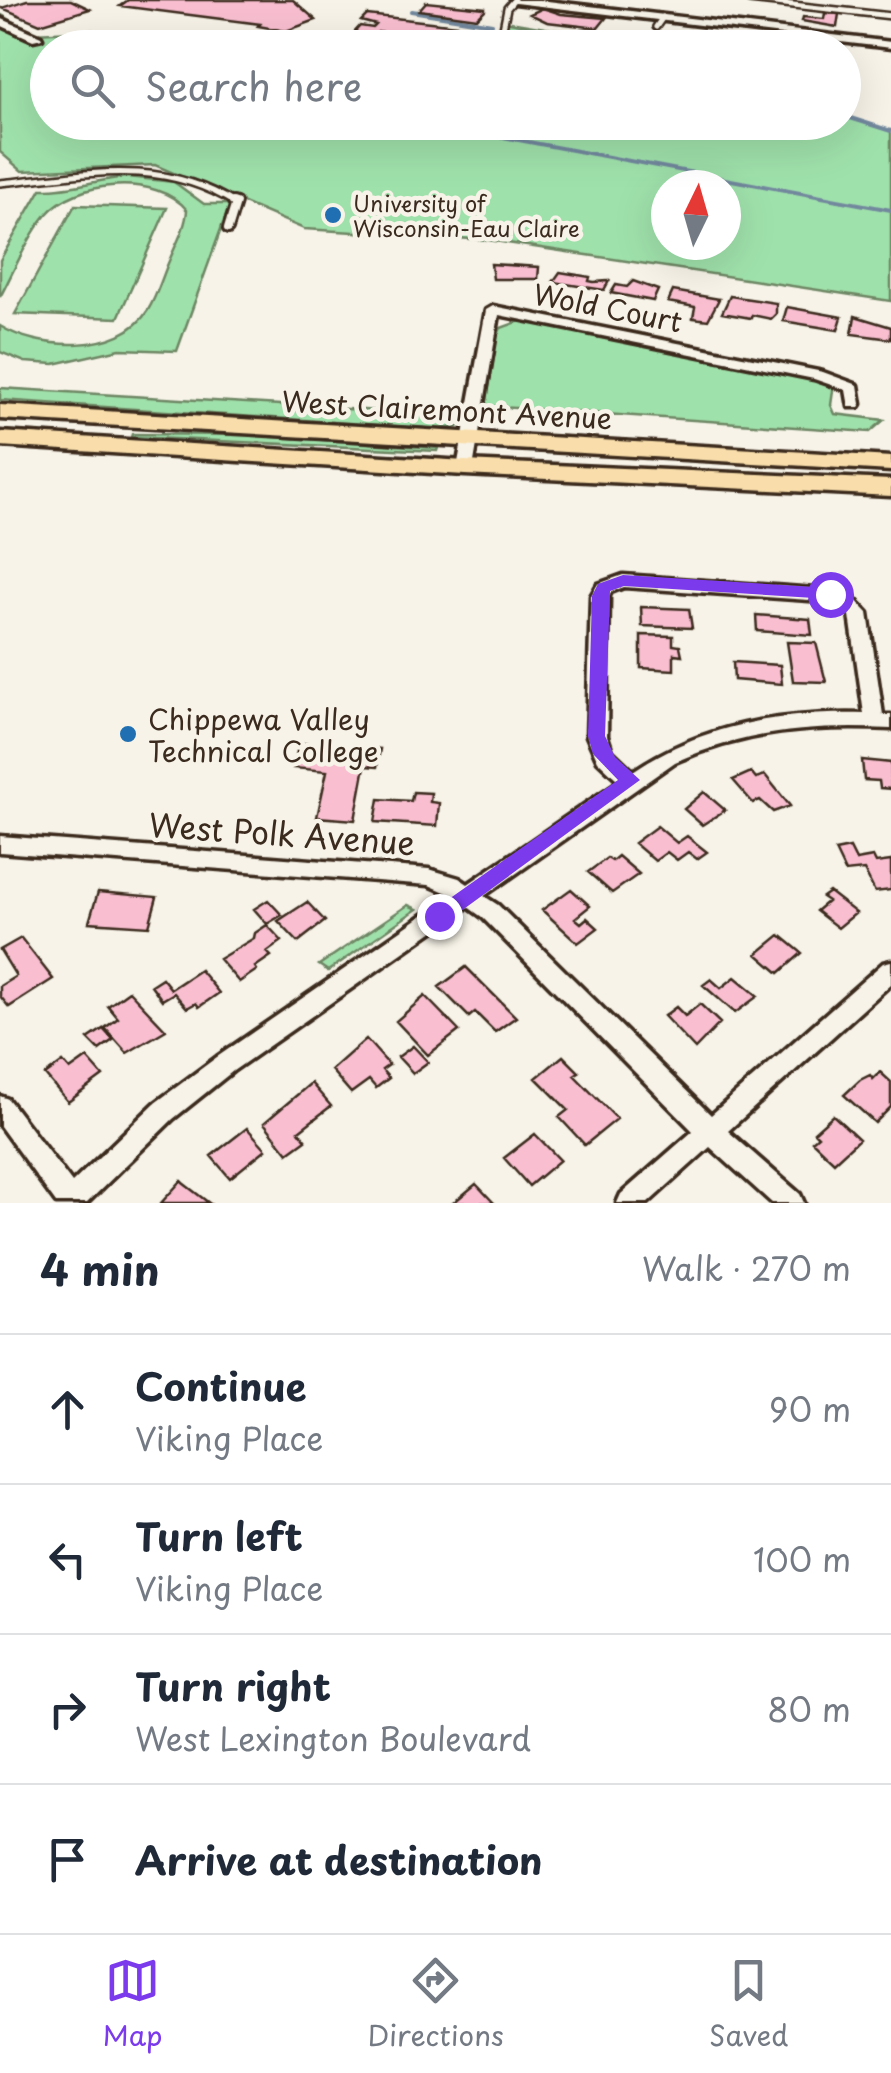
<!DOCTYPE html>
<meta charset="utf-8">
<style>
body{margin:0;font-family:"Playpen Sans",sans-serif;background:#f2f2f3;color:#1f2937}
.compass{position:absolute;left:651px;top:170px;width:90px;height:90px;border-radius:50%;background:#fff;box-shadow:0 10px 40px #0002;rotate:5deg}
.stop{position:absolute;width:30px;height:30px;margin:-22px;border:8px solid #7c3aed;border-radius:50%;background:#fff}
.stop.end{background:#7c3aed;border-color:#fff;box-shadow:0 2px 10px #0008}
.list{margin:0;padding:0;list-style:none}
h2{display:flex;justify-content:space-between;align-items:center;height:130px;margin:0;padding:0 40px;font-size:42px}
h2 small{font-size:32px;font-weight:400;color:#747a83}
.list li{display:grid;grid-template-columns:65px 1fr auto;gap:30px;align-items:center;box-sizing:border-box;height:150px;padding:0 40px;border-top:2px solid #e0e1e3}
.list b{display:block;font-size:38px;white-space:nowrap}
.list p{margin:0;font-size:32px;white-space:nowrap;color:#747a83}
.list em{font-size:32px;font-style:normal;color:#747a83}
.icon{flex:none;width:55px;height:55px;fill:none;stroke:currentColor;stroke-width:2;stroke-linecap:round;stroke-linejoin:round}
.map{position:relative;flex:none;width:891px;height:1203px;overflow:hidden}
.search{position:absolute;background:#fff;box-shadow:0 10px 40px #0002;left:30px;right:30px;top:30px;height:110px;display:flex;align-items:center;gap:25px;box-sizing:border-box;padding:0 35px;border-radius:55px;color:#747a83;font-size:38px}
.sheet{height:730px;background:#fff}
nav{display:flex;justify-content:space-around;align-items:center;box-sizing:border-box;height:140px;border-top:2px solid #e0e1e3;background:#fff;font-size:28px;color:#747a83}
nav a{display:grid;justify-items:center;gap:5px}
nav .on{color:#7c3aed}
.map>svg:first-child{display:block}
.green{fill:#9fe1ab;stroke:#6d8664;stroke-width:2.5;fill-rule:evenodd}
.lines{fill:none;stroke-linecap:round;stroke-linejoin:round}
.stream{stroke:#72889d;stroke-width:4}
.building{fill:#f9bfd1;stroke:#3b2a1e;stroke-width:2.5}
.service-far1-casing{stroke:#3b2a1e;stroke-width:10}
.service-casing{stroke:#3b2a1e;stroke-width:14}
.minor-casing{stroke:#3b2a1e;stroke-width:7}
.primary-casing{stroke:#3b2a1e;stroke-width:7}
.service-far1{stroke:#f7f3e8;stroke-width:5}
.service{stroke:#f7f3e8;stroke-width:8}
.minor{fill:#f7f3e8;fill-rule:evenodd}
.primary{fill:#f9deab;fill-rule:evenodd}
.route{fill:#7c3aed}
.poi-dot{fill:#1f6fb2;stroke:#f7f3e8;stroke-width:4}
.labels{text-anchor:middle;dominant-baseline:central;stroke-width:9;stroke-linejoin:round;paint-order:stroke}
.far-poi-label{font-size:22px;fill:#3b2a1e;stroke:#f7f3e8;text-anchor:start}
.street-label{font-size:28px;fill:#3b2a1e;stroke:#f7f3e8}
.poi-label{font-size:28px;fill:#3b2a1e;stroke:#f7f3e8;text-anchor:start}
.near-street-label{font-size:32px;fill:#3b2a1e;stroke:#f7f3e8}
</style>
<div class="map">
<svg width="891" height="1203" viewBox="0 0 891 1203">
<rect width="100%" height="100%" fill="#f7f3e8"/>
<filter id="ink" filterUnits="userSpaceOnUse"><feTurbulence type="fractalNoise" baseFrequency=".01" numOctaves="2"/><feDisplacementMap in="SourceGraphic" scale="20" xChannelSelector="R" yChannelSelector="G"/><feConvolveMatrix kernelMatrix="1 2 1 2 8 2 1 2 1" color-interpolation-filters="sRGB"/></filter>
<g filter="url(#ink)">
<path class="green" d="M0,14L34,33L93,30L131,47L48,48V122H416L438,126L439,122H844V116L891,131V301L488,240L304,229L155,165L22,171L0,152ZM666,185H726V245H666Z
M504,21L649,46L650,47L499,48Z
M127,177L174,182L204,204H230L177,351L120,349L54,364L25,362L0,352V326C38,350 121,355 148,310C157,296 162,277 169,261C176,244 186,227 187,210C157,173 75,180 46,215C27,238 14,271 0,297V260L41,189C70,190 98,179 127,177Z
M75,205L167,208L118,318L15,314Z
M520,321L828,381L834,384L831,405L835,414L884,420L870,432L486,406L497,336L501,328Z
M0,388L413,413L469,412L458,427L439,429L0,400Z
M132,434L249,435L438,448L437,451L131,437Z
M408,905L417,909L328,971L319,965Z"/>
<g class="lines">
<path class="stream" d="M411,11L492,24
M516,27L594,37L633,48
M117,37L139,48
M844,116L891,131
M423,122L891,210"/>
</g>
<path class="building" d="M27,0H71L90,9L40,24L2,8Z
M128,0H293L316,20L286,31L258,26L260,24L120,6Z
M426,2L485,8V10L477,18L419,10Z
M543,8L561,14L606,18L598,28L547,22L530,14Z
M825,13L839,14L837,27L802,21L803,17L824,19Z
M367,15L485,28L481,34L495,37L490,45L459,43L455,48H436L442,41L378,32L363,48H340L360,26L373,28L376,25L361,21Z
M491,264L539,267L538,279H493Z
M560,272L590,277L589,281L594,282L609,281L604,290L553,282Z
M633,281L658,290L653,301L611,293L616,285L627,287Z
M673,291L719,299L708,320L693,318L695,307L668,302Z
M730,296L776,303V314L771,319L752,315L751,318L722,313Z
M787,307L842,317L838,330L783,321Z
M855,316L891,327V339L852,334Z
M641,607L689,609L692,628L642,626Z
M756,615L810,619L812,635L757,631Z
M641,635L673,636V645L680,646L682,655L674,654V670L641,668Z
M787,642L816,643L826,682L793,681Z
M733,662L780,665L782,684L734,680Z
M299,743L380,749L377,767L365,766L355,820L317,817L327,771L293,768Z
M862,760L891,763V789L880,788L879,781L864,780Z
M751,772L756,778L765,775L790,806L773,812L760,800L753,803L733,780Z
M413,792L431,793L430,802L439,803L437,826L375,822L379,799L411,801Z
M704,792L725,810L702,825L684,809Z
M657,826L677,843L687,836L707,852L697,859L688,852L677,860L667,852L655,861L634,843Z
M850,848L856,860L873,857L876,863L891,861V890L875,892L864,870L845,872L835,851Z
M618,856L639,874L612,893L588,872L607,858L612,861Z
M571,889L590,906L575,918L581,923L587,918L598,928L578,943L542,910Z
M98,892L157,897L149,926L89,922Z
M829,892L856,913L838,928L816,911L828,901L822,897Z
M268,900L282,915L267,924L254,909Z
M307,902L325,921L298,942L278,921Z
M267,925L282,941L267,952L271,956L255,967L257,970L239,982L219,959L254,938L255,933Z
M780,935L802,953L779,973L757,954Z
M21,938L53,979L9,1007L0,996V986L16,976L0,950Z
M466,967L516,1017L495,1032L475,1012L469,1017L439,987Z
M200,970L219,993L199,1007L196,1003L187,1008L174,993L162,1000L151,985L162,978L171,989Z
M735,977L758,996L735,1013L703,985L711,979L721,988Z
M129,991L166,1030L127,1053L105,1028L118,1018L108,1006Z
M425,996L459,1031L428,1055L396,1021Z
M700,1004L720,1023L695,1049L664,1016L676,1007L685,1016Z
M103,1029L113,1040L99,1050L88,1039Z
M366,1039L389,1065L382,1070L389,1078L376,1088L369,1080L351,1093L331,1070Z
M413,1046L428,1062L413,1073L398,1057Z
M563,1056L579,1072L574,1075L617,1119L585,1145L559,1117L568,1110L536,1078Z
M87,1058L103,1076L68,1102L45,1075L63,1062L70,1070Z
M880,1072L891,1082V1107L875,1123L844,1095L860,1080L870,1075L873,1079Z
M311,1083L331,1106L299,1131L306,1140L288,1153L264,1123Z
M833,1115L859,1139L834,1162L812,1141L818,1136L814,1132Z
M247,1128L266,1149L230,1178L211,1156Z
M535,1134L560,1160L529,1186L504,1158Z
M181,1181L183,1183L209,1203H161Z
M476,1184L494,1203H453Z"/>
<g class="lines">
<defs>
<path id="service-far1" d="M749,0L891,16
M656,27L663,17
M499,48L507,8L514,0
M0,183C83,175 162,156 236,204"/>
<path id="service" d="M228,229L236,203L233,202"/>
<path id="minor" d="M510,0H539L891,42V48L515,3Z
M0,18L41,36L42,38L33,40L0,25Z
M493,306L823,372L858,385L861,404L859,407H849L846,390L814,379L499,315L473,468L471,471H459L457,468L486,310Z
M623,575L843,591L849,593L868,613L883,715H891V729C815,725 745,731 675,762L484,896L498,905L711,1115L883,963L891,961V984L728,1131L800,1194L804,1203H772L710,1147L648,1203H617L621,1194L693,1131L482,917L468,907L233,1071L173,1119L87,1203H56L0,1126V1096L8,1099L72,1183L155,1103L217,1057L452,895L429,885L0,852V836L429,869L459,878L468,884L619,781L598,761L587,736L591,596L598,584ZM624,587L838,602L850,615L864,714C782,712 702,724 633,771L612,751L607,736L609,596L611,592Z"/>
<path id="primary" d="M0,405L891,457V471L0,419Z
M0,432L465,461L891,480V496L465,475L0,446Z"/>
</defs>
<use href="#service-far1" class="service-far1-casing"/>
<use href="#service" class="service-casing"/>
<use href="#minor" class="minor-casing"/>
<use href="#primary" class="primary-casing"/>
<use href="#service-far1" class="service-far1"/>
<use href="#service" class="service"/>
<use href="#minor" class="minor"/>
<use href="#primary" class="primary"/>
</g>
</g>
<path class="route" d="M623,575L830,588L838,594L830,599L624,586L610,591L605,736L615,757L640,780L446,922H432V911L618,780L593,754L588,736L592,596L598,584Z"/>
<g class="poi-dot">
<circle cx="333" cy="215" r="10"/>
<circle cx="128" cy="734" r="10"/>
</g>
<g class="labels">
<g class="far-poi-label">
<text x="353" y="202">University of<tspan x="353" dy="25">Wisconsin-Eau Claire</tspan></text>
</g>
<g class="street-label">
<text transform="translate(608 307) rotate(11)">Wold Court</text>
<text transform="translate(447 409) rotate(3)">West Clairemont Avenue</text>
</g>
<g class="poi-label">
<text x="148" y="718">Chippewa Valley<tspan x="148" dy="32">Technical College</tspan></text>
</g>
<g class="near-street-label">
<text transform="translate(282 833) rotate(4)">West Polk Avenue</text>
</g>
</g>
</svg>
<svg class="compass" viewBox="-18 -18 36 36"><path d="M0-13l5 13h-10z" fill="#e53935"/><path d="M0 13l5-13h-10z" fill="#747a83"/></svg>
<div class="stop" style="left:830px;top:594px"></div>
<div class="stop end" style="left:439px;top:916px"></div>
<div class="search"><svg class="icon" aria-label="search" viewBox="0 0 24 24"><circle cx="10" cy="10" r="6"/><path d="M15 15l6 6"/></svg>Search here</div>
</div>
<section class="sheet">
<h2>4 min<small>Walk · 270 m</small></h2>
<ul class="list">
<li><svg class="icon" aria-label="ahead" viewBox="0 0 24 24"><path d="M12 20V5M6 11l6-6 6 6"/></svg><div><b>Continue</b><p>Viking Place</p></div><em>90 m</em></li>
<li><svg class="icon" aria-label="left" viewBox="0 0 24 24"><path d="M17 20v-9H6M10 6l-5 5 5 5"/></svg><div><b>Turn left</b><p>Viking Place</p></div><em>100 m</em></li>
<li><svg class="icon" aria-label="right" viewBox="0 0 24 24"><path d="M7 20v-9h11M14 6l5 5-5 5"/></svg><div><b>Turn right</b><p>West Lexington Boulevard</p></div><em>80 m</em></li>
<li><svg class="icon" aria-label="arrive" viewBox="0 0 24 24"><path d="M6 21V4h12l-3 4 3 4H6"/></svg><div><b>Arrive at destination</b></div></li>
</ul>
</section>
<nav>
<a class="on"><svg class="icon" aria-label="map" viewBox="0 0 24 24"><path d="M3 6l6-2 6 2 6-2v14l-6 2-6-2-6 2zM9 4v14M15 6v14"/></svg>Map</a>
<a><svg class="icon" aria-label="directions" viewBox="0 0 24 24"><path d="M12 3l9 9-9 9-9-9zM9 14v-3h6M13 9l2 2-2 2"/></svg>Directions</a>
<a><svg class="icon" aria-label="saved" viewBox="0 0 24 24"><path d="M7 4h10v16l-5-4-5 4z"/></svg>Saved</a>
</nav>
